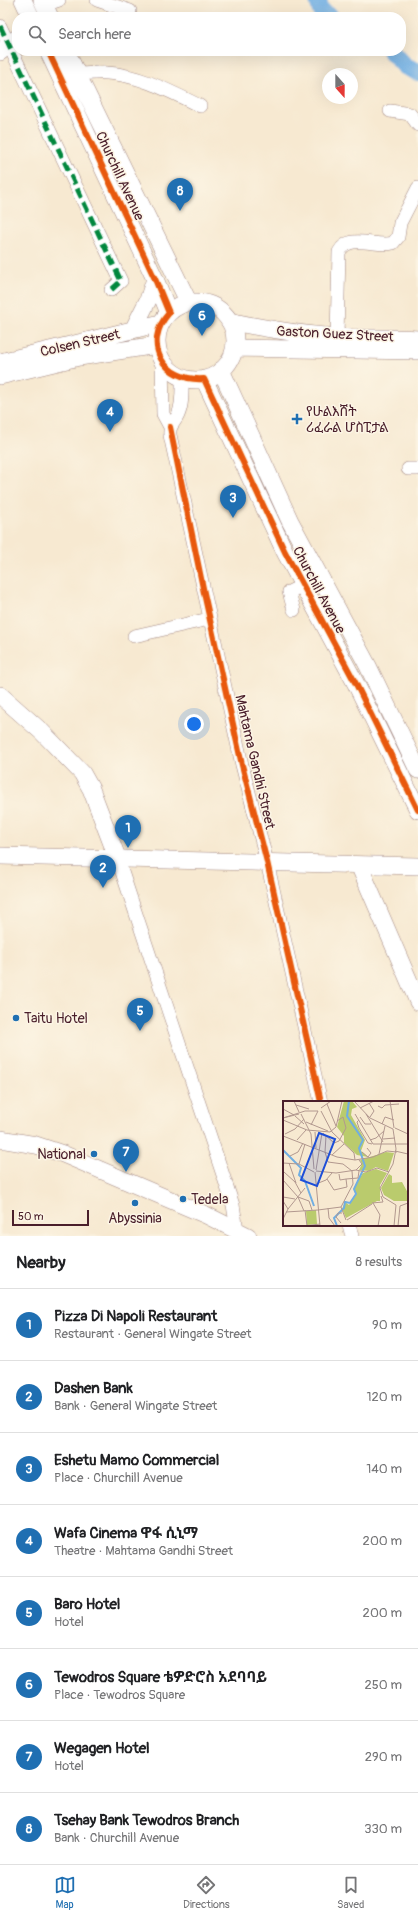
<!DOCTYPE html>
<meta charset="utf-8">
<style>
body{margin:0;font-family:Pangolin,"Noto Sans Ethiopic",sans-serif;background:#f2f2f2;color:#202124}
.compass{position:absolute;left:322px;top:68px;width:36px;height:36px;border-radius:50%;background:#fff;box-shadow:0 4px 16px #0002;rotate:159deg}
.scale{position:absolute;left:12px;bottom:10px;width:77px;box-sizing:border-box;padding-left:4px;border:2px solid #4a1f2b;border-top:0;font-size:11px;line-height:14px;white-space:nowrap;color:#4a1f2b;-webkit-text-stroke:3px #fcf5e5;paint-order:stroke}
.you{position:absolute;left:194px;top:724px;width:14px;height:14px;margin:-10px;border:3px solid #fff;border-radius:50%;background:#1a73e8;box-shadow:0 0 0 6px #1a73e833}
.badge{display:grid;place-items:center;width:26px;height:26px;border-radius:50%;background:#1f6fb2;color:#fff;font-size:13px;font-weight:700}
.pin{position:absolute;translate:-50% -33px;filter:drop-shadow(0 1px 2px #0008)}
.pin::after{content:'';position:absolute;top:21px;width:14px;height:12px;background:inherit;clip-path:polygon(0 0,100% 0,50% 100%)}
.list{margin:0;padding:0;list-style:none}
h2{display:flex;justify-content:space-between;align-items:center;height:52px;margin:0;padding:0 16px;font-size:17px}
h2 small{font-size:13px;font-weight:400;color:#757577}
.list li{display:grid;grid-template-columns:26px 1fr auto;gap:12px;align-items:center;box-sizing:border-box;height:72px;padding:0 16px;border-top:1px solid #e0e0e0}
.list b{display:block;font-size:15px;white-space:nowrap}
.list p{margin:0;font-size:13px;white-space:nowrap;color:#757577}
.list em{font-size:13px;font-style:normal;color:#757577}
.icon{flex:none;width:22px;height:22px;fill:none;stroke:currentColor;stroke-width:2;stroke-linecap:round;stroke-linejoin:round}
.map{position:relative;flex:none;width:418px;height:1236px;overflow:hidden}
.search{position:absolute;background:#fff;box-shadow:0 4px 16px #0002;left:12px;right:12px;top:12px;height:44px;display:flex;align-items:center;gap:10px;box-sizing:border-box;padding:0 14px;border-radius:16px;color:#757577;font-size:15px}
.sheet{height:628px;background:#fff}
nav{display:flex;justify-content:space-around;align-items:center;box-sizing:border-box;height:56px;border-top:1px solid #e0e0e0;background:#fff;font-size:11px;color:#757577}
nav a{display:grid;justify-items:center;gap:2px}
nav .on{color:#1f6fb2}
.map>svg:first-child{display:block}
.lines{fill:none;stroke-linecap:round;stroke-linejoin:round}
.river{stroke:#70aee3;stroke-width:18}
.minor-casing{stroke:#a0847e;stroke-width:14}
.major-casing{stroke:#a0847e;stroke-width:18}
.minor{stroke:#fff;stroke-width:13}
.major{stroke:#fff;stroke-width:17}
.quiet{stroke:#00873e;stroke-width:5;stroke-dasharray:10 5;stroke-linecap:butt}
.cycleway-casing{stroke:#fcf5e5;stroke-width:8}
.cycleway{stroke:#e8590c;stroke-width:6}
.poi-dot{fill:#1f6fb2;stroke:#fcf5e5;stroke-width:1.5}
.labels{text-anchor:middle;dominant-baseline:central;stroke-width:3;stroke-linejoin:round;paint-order:stroke}
.street-label{font-size:14px;fill:#4a1f2b;stroke:#fcf5e5}
.poi-label{font-size:14px;fill:#4a1f2b;stroke:#fcf5e5;text-anchor:start}
.inset-river{fill:none;stroke:#70aee3;stroke-width:2}
.inset-road{fill:none;stroke:#b2988f;stroke-width:1}
.view{fill:#1d4ed8;fill-opacity:0.15;stroke:#1d4ed8;stroke-width:2}
.inset-edge{fill:none;stroke:#4a1f2b;stroke-width:2}
</style>
<div class="map">
<svg width="418" height="1236" viewBox="0 0 418 1236">
<rect width="100%" height="100%" fill="#fcf5e5"/>
<filter id="ink" filterUnits="userSpaceOnUse"><feTurbulence type="fractalNoise" baseFrequency=".025" numOctaves="2"/><feDisplacementMap in="SourceGraphic" scale="8" xChannelSelector="R" yChannelSelector="G"/><feConvolveMatrix kernelMatrix="1 2 1 2 8 2 1 2 1" color-interpolation-filters="sRGB"/></filter>
<filter id="wash" filterUnits="userSpaceOnUse"><feTurbulence type="fractalNoise" baseFrequency=".012" numOctaves="4" result="noise"/><feDisplacementMap in="SourceGraphic" scale="16" xChannelSelector="R" yChannelSelector="G"/><feGaussianBlur stdDeviation="0.9" result="paint"/><feColorMatrix in="noise" values="0 0 0 0 0 0 0 0 0 0 0 0 0 0 0 0 0 1.4 0 .05"/><feComposite in="paint" operator="in"/></filter>
<g filter="url(#wash)">
<rect width="100%" height="100%" fill="#f7e9d1"/>
<g class="lines">
<path class="river" d="M318,0L321,11L330,17
M391,51L405,66L418,72"/>
</g>
</g>
<g filter="url(#ink)">
<g class="lines">
<defs>
<path id="minor" d="M97,0L130,11
M44,5L59,0
M0,26L121,281L111,290
M77,74C87,74 97,72 107,73C140,75 171,92 200,106
M390,111L410,114L418,125
M337,337L339,252C350,232 376,248 393,243L398,237L400,223L418,188
M162,360L163,414L170,427
M182,377C182,390 183,404 178,415C174,424 169,425 170,435L242,765L267,862L321,1102
M408,469H418
M294,610L289,592L303,585
M134,636L209,619
M117,857L233,1205L237,1230
M349,1225L352,1236"/>
<path id="major" d="M23,0L31,17
M42,0L50,17
M48,51L155,279L169,313
M66,51L189,303
M0,52L17,38
M157 341a39 39 0 1 1 78 0a39 39 0 1 1-78 0Z
M229,321C265,329 299,334 335,337C363,339 390,337 418,339
M133,330L148,300L155,279
M234,348L418,351
M0,362L161,323
M221,370L290,521L368,666L418,770
M0,376L79,357L157,345
M204,379L285,552L356,684L418,810
M0,695L42,732L82,773L91,789L117,857
M0,856L418,866
M359,865L418,1002
M0,1139L36,1145L63,1154L206,1215L248,1236"/>
</defs>
<use href="#minor" class="minor-casing"/>
<use href="#major" class="major-casing"/>
<use href="#minor" class="minor"/>
<use href="#major" class="major"/>
<path class="quiet" d="M0,26L121,281L111,290"/>
<defs>
<path id="cycleway" d="M48,51L155,279L169,313C141,344 164,382 204,379L285,552L356,684L418,810
M170,427L204,593L242,765L267,862L321,1102"/>
</defs>
<use href="#cycleway" class="cycleway-casing"/>
<use href="#cycleway" class="cycleway"/>
</g>
</g>
<g class="poi-dot">
<path d="M295 413h4v4h4v4h-4v4h-4v-4h-4v-4h4z"/>
<circle cx="16" cy="1018" r="4"/>
<circle cx="94" cy="1154" r="4"/>
<circle cx="183" cy="1199" r="4"/>
<circle cx="135" cy="1203" r="4"/>
</g>
<g class="labels">
<g class="street-label">
<text transform="translate(120 176) rotate(65)">Churchill Avenue</text>
<text transform="translate(335 334) rotate(3)">Gaston Guez Street</text>
<text transform="translate(80 343) rotate(-13)">Colsen Street</text>
<text transform="translate(319 590) rotate(62)">Churchill Avenue</text>
<text transform="translate(255 762) rotate(77)">Mahtama Gandhi Street</text>
</g>
<g class="poi-label">
<text x="306" y="411">የሁልእሸት<tspan x="306" dy="16">ሪፈራል ሆስፒታል</tspan></text>
<text x="24" y="1018">Taitu Hotel</text>
<text x="86" y="1154" text-anchor="end">National</text>
<text x="191" y="1199">Tedela</text>
<text x="135" y="1218" text-anchor="middle">Abyssinia</text>
</g>
</g>
<g transform="translate(283 1101)">
<rect width="125" height="125" fill="#f7e9d1"/>
<path d="M61,0H69L74,6L69,8L68,14L82,39L78,50L85,56L74,54L61,42V35L54,26ZM103,51L111,52L105,70L93,66L86,70L76,69L79,63L77,59ZM93,68L104,72L97,84V100H94L63,117L59,108L62,101L66,104L73,94L71,88L74,81L80,72ZM106,73L109,75V82L119,81L125,92V100H111L101,94L98,87ZM33,109L34,123L24,124L23,110Z" fill="#bacb6d"/>
<path class="inset-river" d="M0,49L18,67L16,74L22,80L31,105M54,125L51,117L61,107L62,101L67,102L73,93L71,88L82,65L76,47L80,39L64,15L66,0"/>
<path class="inset-road" d="M11,0L16,11M71,0L87,17L110,28M107,0L111,27M86,2L91,10L87,16M44,3L53,25M13,4L26,8M95,5L99,7L102,4L116,3M38,7L48,0M77,7L91,0M0,8L11,14M38,10L49,31L71,52L72,59M18,13L28,33L31,68M72,13L90,43H125M83,13L100,41M12,15L21,23M77,16L82,23H88M0,17L22,10H35M0,17L16,13M0,19L24,29L47,31L53,26L59,0M76,19L74,21L76,27L85,42L89,43M23,21L45,30M99,23L102,16L111,19M28,24L35,10M112,27L125,33M110,28L113,48L110,63L97,87L100,96L113,104L111,125M32,31L33,47M40,32L51,42L56,40L63,27L60,16L54,20M2,33L12,28L21,18M0,35L54,56L72,59L90,56L104,50L114,51M100,38L112,37M14,39L23,29M87,39L93,37L101,30M112,50L125,53M42,51L43,35M42,51L45,61L60,63L69,70M79,51L85,56L88,52L84,47M96,53L102,25M49,54L61,43M7,55L15,51L20,42M0,62L16,63L31,71M6,62L13,82M16,63L22,43M33,69L39,32M73,69L79,63L76,59M33,70L53,72L73,69L83,71L94,67L106,71M1,71L12,81L18,92M32,71L37,125M56,73L57,79L63,78M44,78L51,89L64,86L63,78L75,77L76,70M0,79L15,96L26,100L29,109M33,83L43,79L49,72M0,96L12,98M15,96L21,110M0,100L5,108L0,118M89,102L100,101L98,95M90,102L97,114L95,125M45,107L46,117L52,125M5,108L22,87M22,109L24,125M35,109L58,106M3,111L35,109M63,119L58,106L70,83L69,70M64,119L89,103M58,122L53,116L55,112H59M21,125L37,123M115,125L117,105L125,102"/>
<path class="view" d="M36,32L52,38L34,85L18,79Z"/>
<rect width="125" height="125" class="inset-edge"/>
</g>
</svg>
<svg class="compass" viewBox="-18 -18 36 36"><path d="M0-13l5 13h-10z" fill="#e53935"/><path d="M0 13l5-13h-10z" fill="#757577"/></svg>
<div class="scale">50 m</div>
<div class="you"></div>
<div class="pin badge" style="left:128px;top:848px">1</div>
<div class="pin badge" style="left:103px;top:888px">2</div>
<div class="pin badge" style="left:233px;top:518px">3</div>
<div class="pin badge" style="left:110px;top:432px">4</div>
<div class="pin badge" style="left:140px;top:1031px">5</div>
<div class="pin badge" style="left:202px;top:336px">6</div>
<div class="pin badge" style="left:126px;top:1172px">7</div>
<div class="pin badge" style="left:180px;top:211px">8</div>
<div class="search"><svg class="icon" aria-label="search" viewBox="0 0 24 24"><circle cx="10" cy="10" r="6"/><path d="M15 15l6 6"/></svg>Search here</div>
</div>
<section class="sheet">
<h2>Nearby<small>8 results</small></h2>
<ul class="list">
<li><span class="badge">1</span><div><b>Pizza Di Napoli Restaurant</b><p>Restaurant · General Wingate Street</p></div><em>90 m</em></li>
<li><span class="badge">2</span><div><b>Dashen Bank</b><p>Bank · General Wingate Street</p></div><em>120 m</em></li>
<li><span class="badge">3</span><div><b>Eshetu Mamo Commercial</b><p>Place · Churchill Avenue</p></div><em>140 m</em></li>
<li><span class="badge">4</span><div><b>Wafa Cinema ዋፋ ሲኒማ</b><p>Theatre · Mahtama Gandhi Street</p></div><em>200 m</em></li>
<li><span class="badge">5</span><div><b>Baro Hotel</b><p>Hotel</p></div><em>200 m</em></li>
<li><span class="badge">6</span><div><b>Tewodros Square ቴዎድሮስ አደባባይ</b><p>Place · Tewodros Square</p></div><em>250 m</em></li>
<li><span class="badge">7</span><div><b>Wegagen Hotel</b><p>Hotel</p></div><em>290 m</em></li>
<li><span class="badge">8</span><div><b>Tsehay Bank Tewodros Branch</b><p>Bank · Churchill Avenue</p></div><em>330 m</em></li>
</ul>
</section>
<nav>
<a class="on"><svg class="icon" aria-label="map" viewBox="0 0 24 24"><path d="M3 6l6-2 6 2 6-2v14l-6 2-6-2-6 2zM9 4v14M15 6v14"/></svg>Map</a>
<a><svg class="icon" aria-label="directions" viewBox="0 0 24 24"><path d="M12 3l9 9-9 9-9-9zM9 14v-3h6M13 9l2 2-2 2"/></svg>Directions</a>
<a><svg class="icon" aria-label="saved" viewBox="0 0 24 24"><path d="M7 4h10v16l-5-4-5 4z"/></svg>Saved</a>
</nav>
